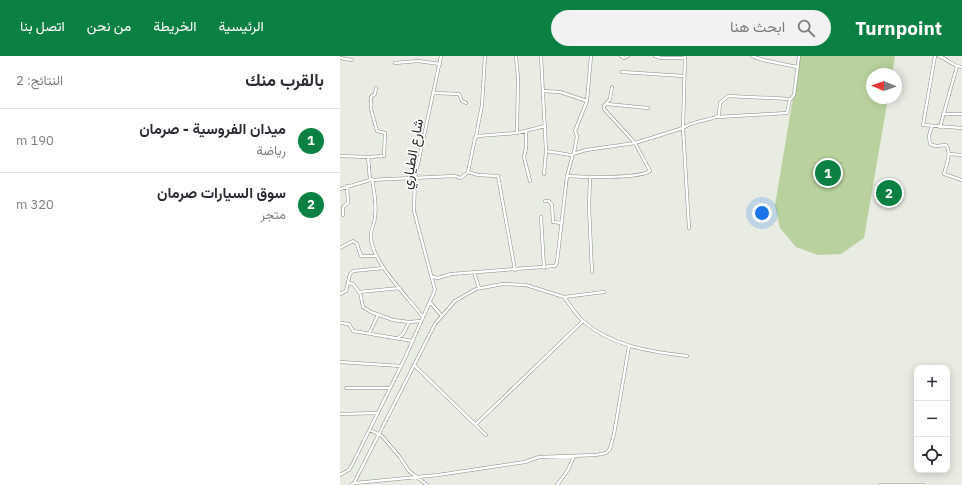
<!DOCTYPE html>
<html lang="ar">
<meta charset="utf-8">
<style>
body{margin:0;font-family:"IBM Plex Sans",Vazirmatn,sans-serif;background:#f2f2f3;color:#2b2b33;direction:rtl}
.controls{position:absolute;right:12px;bottom:12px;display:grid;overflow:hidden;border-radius:8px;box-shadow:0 2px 10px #0003}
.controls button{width:36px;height:36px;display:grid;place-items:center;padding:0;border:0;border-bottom:1px solid #e1e1e2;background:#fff;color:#2b2b33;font:20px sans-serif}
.compass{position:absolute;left:526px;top:12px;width:36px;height:36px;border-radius:50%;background:#fff;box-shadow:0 2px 10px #0003;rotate:272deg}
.you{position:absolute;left:422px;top:157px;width:14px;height:14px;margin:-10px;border:3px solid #fff;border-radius:50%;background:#1a73e8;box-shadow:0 0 0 6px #1a73e833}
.badge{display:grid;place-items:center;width:26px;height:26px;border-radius:50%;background:#0b8043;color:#fff;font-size:13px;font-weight:700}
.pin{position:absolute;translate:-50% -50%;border:2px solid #fff;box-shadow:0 1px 4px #0006}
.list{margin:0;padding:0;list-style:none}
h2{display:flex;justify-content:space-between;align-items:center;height:52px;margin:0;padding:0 16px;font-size:17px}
h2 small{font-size:13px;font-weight:400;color:#7c7c81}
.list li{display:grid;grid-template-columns:26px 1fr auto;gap:12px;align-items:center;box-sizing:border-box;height:64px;padding:0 16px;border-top:1px solid #e1e1e2}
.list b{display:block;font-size:15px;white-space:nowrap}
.list p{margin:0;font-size:13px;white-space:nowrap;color:#7c7c81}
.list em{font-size:13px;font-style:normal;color:#7c7c81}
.icon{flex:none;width:22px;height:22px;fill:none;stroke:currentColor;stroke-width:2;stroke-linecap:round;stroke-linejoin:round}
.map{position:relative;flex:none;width:622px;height:429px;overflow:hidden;direction:ltr}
header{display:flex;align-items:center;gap:24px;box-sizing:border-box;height:56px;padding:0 20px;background:#0b8043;color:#fff}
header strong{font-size:19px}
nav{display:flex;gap:22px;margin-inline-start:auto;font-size:14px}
.search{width:280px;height:36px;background:#f2f2f3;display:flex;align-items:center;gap:10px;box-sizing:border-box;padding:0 14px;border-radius:22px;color:#7c7c81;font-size:15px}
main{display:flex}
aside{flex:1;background:#fff}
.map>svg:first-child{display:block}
.green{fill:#b9d29d}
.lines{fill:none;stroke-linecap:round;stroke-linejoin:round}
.minor-casing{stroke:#8a8f86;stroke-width:3.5}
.minor{stroke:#fff;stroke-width:2.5}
.labels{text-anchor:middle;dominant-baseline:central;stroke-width:3;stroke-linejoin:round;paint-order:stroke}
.street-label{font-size:14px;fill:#262825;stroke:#fff}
</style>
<header>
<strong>Turnpoint</strong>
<div class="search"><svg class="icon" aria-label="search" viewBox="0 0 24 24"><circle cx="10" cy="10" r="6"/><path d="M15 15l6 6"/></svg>ابحث هنا</div>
<nav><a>الرئيسية</a><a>الخريطة</a><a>من نحن</a><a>اتصل بنا</a></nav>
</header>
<main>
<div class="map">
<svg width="622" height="429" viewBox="0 0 622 429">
<rect width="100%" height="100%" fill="#e8ece3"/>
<path class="green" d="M460,0H555L552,18H532V42H548L524,182L501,198L478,199L456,191L440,172L435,149Z"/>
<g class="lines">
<defs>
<path id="minor" d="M201,0L206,95L231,99
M281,0L284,2L288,0
M315,0L321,2H345
M345,0L343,72L349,172
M412,0L423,4L457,11
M595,0L583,69L622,72
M599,0C608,3 611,10 622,11
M176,1L178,22L177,77
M0,2L12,4
M55,7L78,5L100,8
M282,16L344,20
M203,35L220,36L247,45
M94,37L119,38L122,45L126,47
M267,48L308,52
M603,58H622
M378,61L447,57L450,43
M592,70L589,80L590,88L596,90L606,89C612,97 606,109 604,118L622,124
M600,71L617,10
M186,75V92L184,101L190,125
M136,80L142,49L145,0
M234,97L237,80L235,75L247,45L251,0
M609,98L622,99
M0,100L28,101L44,100L45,77L37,75L31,53V41L35,38L36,32
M28,101L30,124
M128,116L138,119L158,120L175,214
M204,118L206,95
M227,120C243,121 298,123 310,115L295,87L264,53V50L270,43L272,31
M250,122L249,151L252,216
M32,123C34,136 37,148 35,160C35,167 31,173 31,178C29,204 68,241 83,261
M0,133L30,124L114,120L121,122L128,116L135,82L137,80L177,77L205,70
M205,145H209L212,149L213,166L222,167
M3,159V151L8,147L7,130
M201,161L204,212
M0,192L13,185L17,188L21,200H35
M134,216L139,232
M93,221L98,222L111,218L215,210L217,206L227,120L233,98L246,94L295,87L343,72C354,64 375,64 379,59L380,47L388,40L451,43L454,39L459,0
M9,227L13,228L19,236L60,232
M20,236L23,251L31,256L53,264L69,266L81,265
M0,238L6,235L10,218L13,215L44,212
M224,241C230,249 236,259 243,265C271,290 311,296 347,300
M90,246L101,259
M0,267L9,268L13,275L73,285
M29,278L38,259
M58,282L63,278L69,266
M0,306L61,310
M75,310L146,379
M6,332H50
M0,358L38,357
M136,368L243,265
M30,374L42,380L59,400L69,415L87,429
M0,419L9,414L13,407L65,302L95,234L74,155L75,122L101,0
M15,427L98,419L185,406L199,401L256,399L266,397L270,393L274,378L289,290
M11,429L14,427L95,268L115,245L136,233L163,228L186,229L224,241L264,236
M217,429L228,414L234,400
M540,429H583"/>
</defs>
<use href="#minor" class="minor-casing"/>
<use href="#minor" class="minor"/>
</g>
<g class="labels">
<g class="street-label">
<text transform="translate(72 98) rotate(-80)">شارع الطياري</text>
</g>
</g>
</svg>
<div class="controls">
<button>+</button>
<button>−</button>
<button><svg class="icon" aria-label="locate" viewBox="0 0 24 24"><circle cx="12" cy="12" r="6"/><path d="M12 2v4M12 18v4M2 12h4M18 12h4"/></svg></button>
</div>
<svg class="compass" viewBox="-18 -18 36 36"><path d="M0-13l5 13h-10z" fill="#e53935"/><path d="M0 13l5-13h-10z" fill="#7c7c81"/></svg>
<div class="you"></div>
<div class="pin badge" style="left:488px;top:117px">1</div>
<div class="pin badge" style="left:549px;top:137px">2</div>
</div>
<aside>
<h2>بالقرب منك<small>النتائج: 2</small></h2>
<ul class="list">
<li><span class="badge">1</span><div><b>ميدان الفروسية - صرمان</b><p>رياضة</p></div><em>190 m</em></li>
<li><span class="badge">2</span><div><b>سوق السيارات صرمان</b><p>متجر</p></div><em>320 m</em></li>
</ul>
</aside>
</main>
